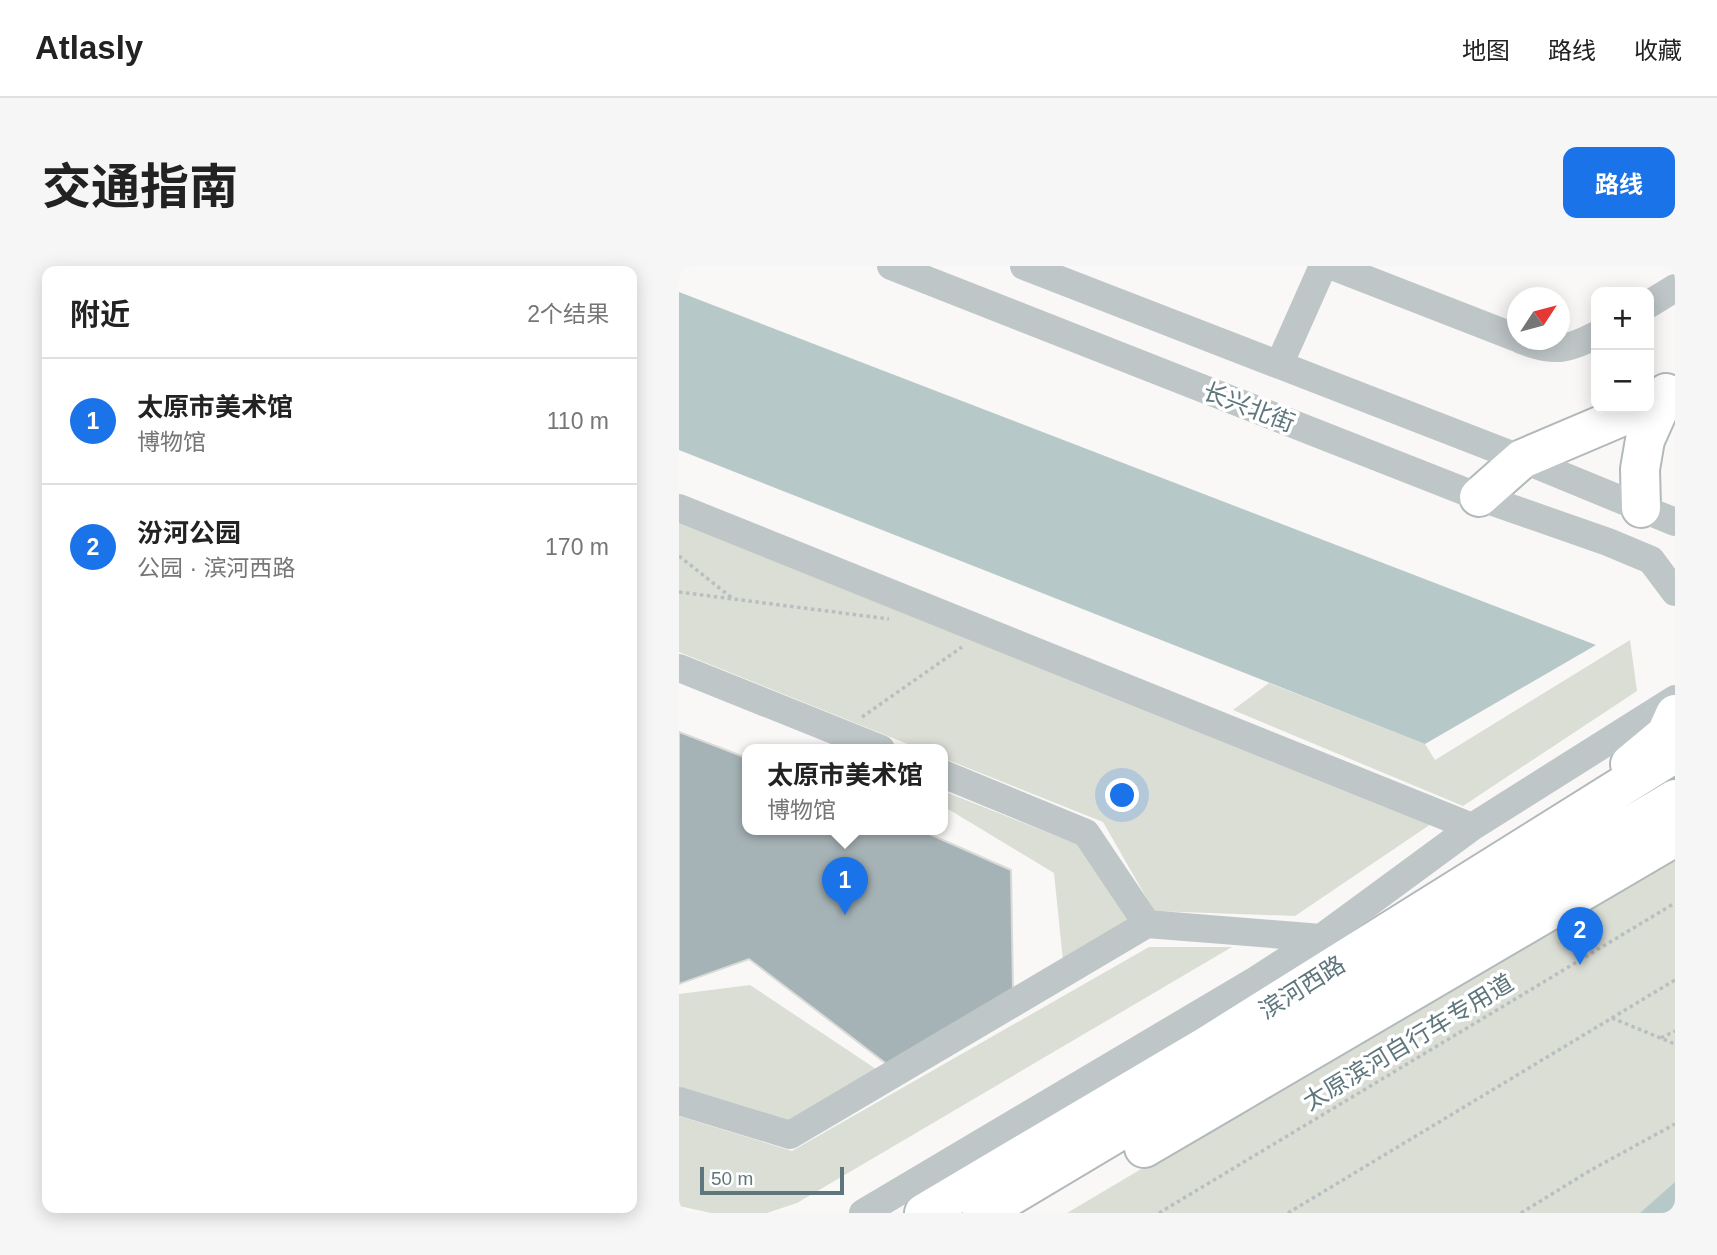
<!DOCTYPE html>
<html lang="zh">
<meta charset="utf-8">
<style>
body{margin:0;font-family:Arial,"Noto Sans SC",sans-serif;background:#f6f6f6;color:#222}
.controls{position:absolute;right:21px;top:21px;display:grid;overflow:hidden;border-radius:14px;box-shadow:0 4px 18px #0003}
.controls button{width:63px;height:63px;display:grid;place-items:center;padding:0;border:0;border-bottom:2px solid #e0e0e0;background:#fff;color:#222;font:35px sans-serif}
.compass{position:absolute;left:828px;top:21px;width:63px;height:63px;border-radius:50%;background:#fff;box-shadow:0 4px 18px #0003;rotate:54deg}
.scale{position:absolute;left:21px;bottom:18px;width:144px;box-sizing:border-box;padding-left:7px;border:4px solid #5e767c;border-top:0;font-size:19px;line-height:24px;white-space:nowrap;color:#5e767c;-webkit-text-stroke:5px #fff;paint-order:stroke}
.you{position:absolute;left:444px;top:530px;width:24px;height:24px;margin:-18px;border:5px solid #fff;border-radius:50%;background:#1a73e8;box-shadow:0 0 0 10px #1a73e833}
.badge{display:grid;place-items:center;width:46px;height:46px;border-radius:50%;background:#1a73e8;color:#fff;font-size:23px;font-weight:700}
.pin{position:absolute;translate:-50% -58px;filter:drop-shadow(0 2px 4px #0008)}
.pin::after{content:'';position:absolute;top:37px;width:24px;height:21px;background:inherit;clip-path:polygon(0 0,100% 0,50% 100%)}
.popup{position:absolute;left:63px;top:478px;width:206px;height:91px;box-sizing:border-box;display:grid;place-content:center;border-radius:14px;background:#fff;filter:drop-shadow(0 2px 5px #0005);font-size:23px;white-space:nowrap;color:#767676}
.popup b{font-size:26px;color:#222}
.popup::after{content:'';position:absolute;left:50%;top:100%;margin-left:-14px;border:14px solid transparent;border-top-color:#fff}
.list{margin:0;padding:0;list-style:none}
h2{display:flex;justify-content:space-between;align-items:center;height:91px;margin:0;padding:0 28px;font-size:30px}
h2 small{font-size:23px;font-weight:400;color:#767676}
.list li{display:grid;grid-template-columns:46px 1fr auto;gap:21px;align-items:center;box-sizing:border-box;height:126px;padding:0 28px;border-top:2px solid #e0e0e0}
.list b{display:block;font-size:26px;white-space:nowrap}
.list p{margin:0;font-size:23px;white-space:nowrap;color:#767676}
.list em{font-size:23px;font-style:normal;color:#767676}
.map{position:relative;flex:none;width:996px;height:947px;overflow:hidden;border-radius:14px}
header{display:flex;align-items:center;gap:42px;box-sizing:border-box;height:98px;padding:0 35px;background:#fff;border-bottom:2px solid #e0e0e0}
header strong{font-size:33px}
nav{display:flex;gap:38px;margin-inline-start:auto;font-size:24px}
.intro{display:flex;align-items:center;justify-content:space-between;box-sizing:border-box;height:168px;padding:0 42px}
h1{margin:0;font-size:49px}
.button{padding:18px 32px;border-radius:14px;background:#1a73e8;color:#fff;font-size:24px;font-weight:700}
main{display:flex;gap:42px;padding:0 42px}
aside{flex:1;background:#fff;border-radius:14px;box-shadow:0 4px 18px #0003}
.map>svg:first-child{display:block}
.green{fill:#daded5}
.water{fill:#b7c8c9}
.building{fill:#a6b3b6;stroke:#dadad8;stroke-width:2}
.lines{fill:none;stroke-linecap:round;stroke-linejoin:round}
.highway-casing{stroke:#b2b9bb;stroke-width:42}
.path{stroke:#b9bfc0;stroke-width:3.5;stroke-dasharray:3.5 3.5;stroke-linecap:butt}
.minor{stroke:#bfc6c8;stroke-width:28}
.highway{stroke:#fff;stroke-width:38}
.labels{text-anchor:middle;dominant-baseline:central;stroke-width:7;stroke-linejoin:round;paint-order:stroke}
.street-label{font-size:24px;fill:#5e767c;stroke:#fff}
</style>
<header>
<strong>Atlasly</strong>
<nav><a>地图</a><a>路线</a><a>收藏</a></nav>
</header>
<div class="intro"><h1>交通指南</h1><a class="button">路线</a></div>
<main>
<aside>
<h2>附近<small>2个结果</small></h2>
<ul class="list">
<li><span class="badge">1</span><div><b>太原市美术馆</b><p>博物馆</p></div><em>110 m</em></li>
<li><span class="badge">2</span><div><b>汾河公园</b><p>公园 · 滨河西路</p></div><em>170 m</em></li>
</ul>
</aside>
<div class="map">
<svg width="996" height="947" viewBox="0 0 996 947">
<rect width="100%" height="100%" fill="#f9f8f6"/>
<path class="green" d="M0,255L752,558L616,650L475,645L424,556L264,492V483H241L0,386Z
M951,374L958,425L784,540L554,444L590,417L746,478L756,494Z
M264,525L403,580L451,653L384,695L375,607L264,540Z
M996,587V947H388Z
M470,681H553L118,937L88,947H32L0,940V850L113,885Z
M71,719L197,803L106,859L0,827V728Z"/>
<path class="water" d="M0,26L917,379L746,478L0,184Z
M996,916V947H961Z"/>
<path class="building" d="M0,466L68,492V563H239L332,604L334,726L209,799L70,693L0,718Z"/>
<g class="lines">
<defs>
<path id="highway" d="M800,231L843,193L963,142
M962,242L961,203L966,174L987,127
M951,498L987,468L996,448
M559,827L996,571
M465,882L559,827L575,809
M245,947L529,779L996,487
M303,947L996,533"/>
</defs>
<use href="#highway" class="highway-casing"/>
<path class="path" d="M0,290L53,332
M0,326L210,353
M183,451L283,381
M933,752L996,778
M982,772L996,765
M480,947L996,637
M609,947L996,714
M842,947L912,904L996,858"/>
<path class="minor" d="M212,0L800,231L929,276L972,294L996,326
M345,0L843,193L996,256
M653,0L838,72
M970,38L996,22
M842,74C874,86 887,85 917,69
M600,99L644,0
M0,242L793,561
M0,402L202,483
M264,508L407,567L468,658L642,672
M0,835L111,869L468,658
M184,947L577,714L642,672L793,561L996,433"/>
<use href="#highway" class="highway"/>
</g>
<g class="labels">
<g class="street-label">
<text transform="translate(570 141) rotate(21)">长兴北街</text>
<text transform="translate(623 721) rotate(-32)">滨河西路</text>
<text transform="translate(729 776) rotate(-31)">太原滨河自行车专用道</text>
</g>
</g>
</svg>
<div class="controls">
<button>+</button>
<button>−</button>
</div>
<svg class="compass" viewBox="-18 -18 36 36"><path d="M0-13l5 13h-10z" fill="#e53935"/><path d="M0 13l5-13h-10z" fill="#767676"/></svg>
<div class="scale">50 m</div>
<div class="you"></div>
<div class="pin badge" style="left:166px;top:649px">1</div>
<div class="popup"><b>太原市美术馆</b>博物馆</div>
<div class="pin badge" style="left:901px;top:699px">2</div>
</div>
</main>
